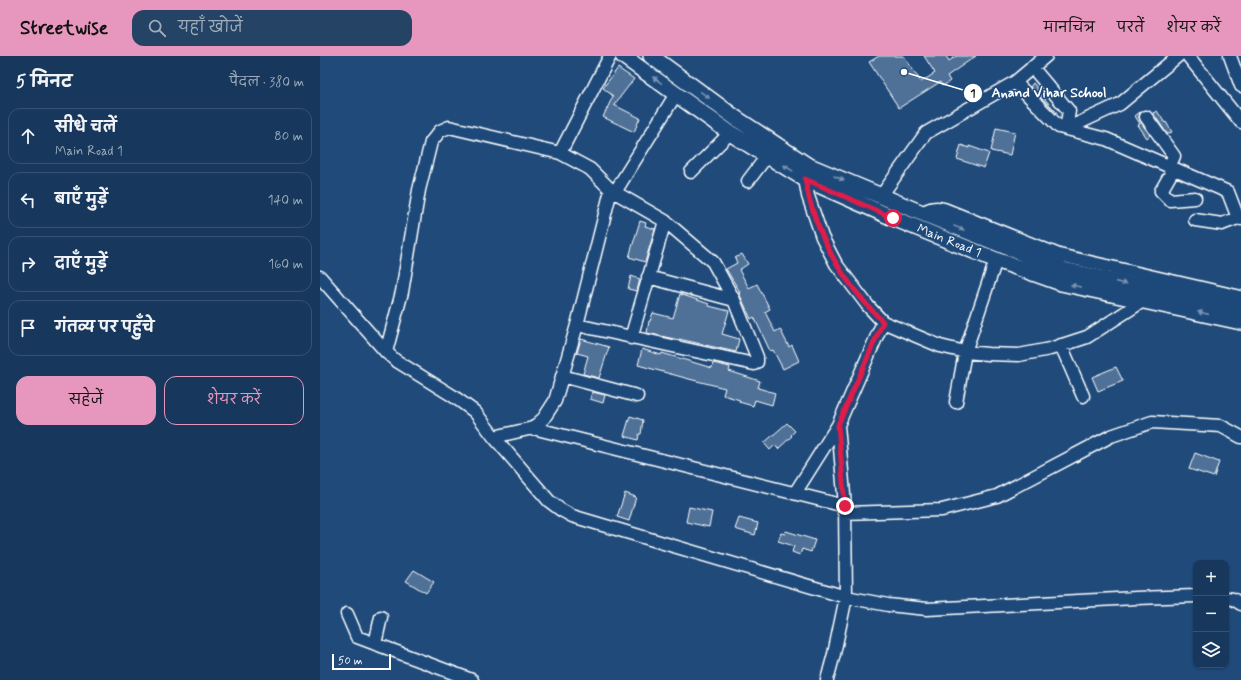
<!DOCTYPE html>
<html lang="hi">
<meta charset="utf-8">
<style>
body{margin:0;font-family:Mynerve,"Playpen Sans Deva",sans-serif;background:#244365;color:#f1f3f6}
.controls{position:absolute;right:12px;bottom:12px;display:grid;overflow:hidden;border-radius:8px;box-shadow:0 1px 3px #0004}
.controls button{width:36px;height:36px;display:grid;place-items:center;padding:0;border:0;border-bottom:1px solid #365272;background:#17385c;color:#f1f3f6;font:20px sans-serif}
.scale{position:absolute;left:12px;bottom:10px;width:59px;box-sizing:border-box;padding-left:4px;border:2px solid #fff;border-top:0;font-size:11px;line-height:14px;white-space:nowrap;color:#fff;-webkit-text-stroke:3px #1f4a7a;paint-order:stroke}
.stop{position:absolute;width:12px;height:12px;margin:-9px;border:3px solid #e11d48;border-radius:50%;background:#fff}
.stop.end{background:#e11d48;border-color:#fff;box-shadow:0 1px 4px #0008}
.list{margin:0;padding:0;list-style:none}
h2{display:flex;justify-content:space-between;align-items:center;height:52px;margin:0;padding:0 16px;font-size:17px}
h2 small{font-size:13px;font-weight:400;color:#9eacbb}
.list li{display:grid;grid-template-columns:26px 1fr auto;gap:12px;align-items:center;box-sizing:border-box;height:56px;margin:0 8px 8px;padding:0 8px;border:1px solid #365272;border-radius:12px}
.list b{display:block;font-size:15px;white-space:nowrap}
.list p{margin:0;font-size:13px;white-space:nowrap;color:#9eacbb}
.list em{font-size:13px;font-style:normal;color:#9eacbb}
.actions{display:flex;gap:8px;padding:12px 16px}
.actions a{flex:1;padding:9px 0;border:1px solid #e797bd;border-radius:12px;text-align:center;font-size:14px;color:#e797bd}
.actions .main{background:#e797bd;color:#111}
.icon{flex:none;width:22px;height:22px;fill:none;stroke:currentColor;stroke-width:2;stroke-linecap:round;stroke-linejoin:round}
.map{position:relative;flex:none;width:921px;height:624px;overflow:hidden}
header{display:flex;align-items:center;gap:24px;box-sizing:border-box;height:56px;padding:0 20px;background:#e797bd;color:#111}
header strong{font-size:19px}
nav{display:flex;gap:22px;margin-inline-start:auto;font-size:14px}
.search{width:280px;height:36px;background:#244365;display:flex;align-items:center;gap:10px;box-sizing:border-box;padding:0 14px;border-radius:12px;color:#9eacbb;font-size:15px}
main{display:flex}
aside{flex:1;background:#17385c}
.map>svg:first-child{display:block}
.building{fill:#507197;stroke:#fff}
.lines{fill:none;stroke-linecap:round;stroke-linejoin:round}
.minor-casing{stroke:#fff;stroke-width:15}
.major-casing{stroke:#fff;stroke-width:18}
.minor{stroke:#1f4a7a;stroke-width:12}
.major{stroke:#1f4a7a;stroke-width:15}
.oneway{fill:#7992af}
.route{stroke:#e11d48;stroke-width:5}
.labels{text-anchor:middle;dominant-baseline:central;stroke-width:3;stroke-linejoin:round;paint-order:stroke}
.street-label{font-size:13px;fill:#fff;stroke:#1f4a7a}
.leader{fill:none;stroke:#fff;stroke-width:1.5}
.callout-dot{fill:#fff;stroke:#1f4a7a;stroke-width:1.5}
.mark-label{font-size:12px;text-anchor:middle;font-weight:bold;fill:#111}
.callout-label{font-size:14px;text-anchor:middle;font-weight:bold;fill:#fff;stroke:#1f4a7a;stroke-width:3;stroke-linejoin:round;paint-order:stroke}
</style>
<header>
<strong>Streetwise</strong>
<div class="search"><svg class="icon" aria-label="search" viewBox="0 0 24 24"><circle cx="10" cy="10" r="6"/><path d="M15 15l6 6"/></svg>यहाँ खोजें</div>
<nav><a>मानचित्र</a><a>परतें</a><a>शेयर करें</a></nav>
</header>
<main>
<aside>
<h2>5 मिनट<small>पैदल · 380 m</small></h2>
<ul class="list">
<li><svg class="icon" aria-label="ahead" viewBox="0 0 24 24"><path d="M12 20V5M6 11l6-6 6 6"/></svg><div><b>सीधे चलें</b><p>Main Road 1</p></div><em>80 m</em></li>
<li><svg class="icon" aria-label="left" viewBox="0 0 24 24"><path d="M17 20v-9H6M10 6l-5 5 5 5"/></svg><div><b>बाएँ मुड़ें</b></div><em>140 m</em></li>
<li><svg class="icon" aria-label="right" viewBox="0 0 24 24"><path d="M7 20v-9h11M14 6l5 5-5 5"/></svg><div><b>दाएँ मुड़ें</b></div><em>160 m</em></li>
<li><svg class="icon" aria-label="arrive" viewBox="0 0 24 24"><path d="M6 21V4h12l-3 4 3 4H6"/></svg><div><b>गंतव्य पर पहुँचे</b></div></li>
</ul>
<div class="actions"><a class="main">सहेजें</a><a>शेयर करें</a></div>
</aside>
<div class="map">
<svg width="921" height="624" viewBox="0 0 921 624">
<rect width="100%" height="100%" fill="#1f4a7a"/>
<filter id="ink" filterUnits="userSpaceOnUse"><feTurbulence type="fractalNoise" baseFrequency=".025" numOctaves="2"/><feDisplacementMap in="SourceGraphic" scale="8" xChannelSelector="R" yChannelSelector="G"/><feConvolveMatrix kernelMatrix="1 2 1 2 8 2 1 2 1" color-interpolation-filters="sRGB"/></filter>
<g filter="url(#ink)">
<path class="building" d="M559,0H584L601,26L615,17L604,0H626L629,5L636,0H656L627,20L630,25L623,30L620,26L579,52L549,6Z
M298,12L314,23L294,49L320,62L314,76L283,61L293,40L283,32Z
M713,27L718,33L717,34L738,58L710,31Z
M837,55L845,67L846,66L852,76L847,78L833,57Z
M820,56L819,61L820,65L830,79L827,82L818,69L820,68L815,60Z
M676,72L695,76L690,99L671,95Z
M641,89L649,92V90L669,97L664,112L637,103Z
M320,165L326,167L325,170L335,173L325,206L309,201Z
M422,198L428,208L419,214L429,232L437,228L450,253L445,256L455,276L460,273L469,291L472,289L479,305L463,313L453,294L450,295L434,261L431,263L419,237L420,236L406,213L417,207L415,202Z
M311,220L320,223L317,235L308,233Z
M360,238L389,248V250L409,255L402,278L419,283L416,296L359,283V284L327,277L329,265H330L333,257L353,262Z
M261,283L289,291L279,322L263,318L268,300L257,297Z
M322,293L341,299L342,297L392,312L393,307L410,311L409,315L440,325L438,332L455,337L452,349L435,344L433,350L419,346L420,344L403,339L405,332L369,323L318,309Z
M796,311L803,325L778,335L772,321Z
M272,336L285,339L283,347L270,343Z
M310,360L323,364L321,378H319L318,384L304,380Z
M467,367L475,375L471,379L472,380L458,393L455,389L450,394L444,387Z
M875,397L899,406L894,421L869,413Z
M305,437L316,441L309,465L297,461Z
M369,451L392,456L389,471L366,466Z
M419,462L438,467L435,479L415,473Z
M466,475L495,484L491,496L482,493L480,499L472,496L474,490L458,485L461,477L465,478Z
M94,514L114,526L106,537L86,525Z"/>
<g class="lines">
<defs>
<path id="minor" d="M868,0L921,66
M910,0L921,30
M712,11L749,55L746,73L800,48L858,0
M695,26L739,71L786,83L908,136L918,162L921,163
M826,61L854,100L849,112
M240,97L290,0
M853,114L841,135L850,144L875,142
M371,116L410,77
M485,123L488,140L502,181L516,208L548,250L563,266L620,290L645,296L668,298L699,299L730,293L767,281L823,245
M428,125L447,100
M295,136L356,38
M561,140L606,77L695,26L726,0
M602,157C610,152 615,151 624,153L739,199L921,241
M875,164L902,168L918,162
M0,221L66,296L75,304L133,340L155,356L174,381L229,445L241,454L252,460L526,541L568,549L607,553L816,542L876,540
M328,221L414,244
M311,282L345,165
M741,289L763,340
M66,296L82,236L99,134L111,86L120,75L129,71L240,97L270,113L291,134L345,165L393,206L414,244L437,301V306L434,308L257,269
M242,320L317,340
M636,346L645,296L676,204
M213,372L525,450
M174,381L213,372L224,362L235,345L257,269L291,134
M475,437L518,369L563,266
M524,457L622,454L677,440L791,380L832,366L901,370L921,381
M906,542L913,543L921,548
M27,558L37,581L152,624
M55,588L61,561
M507,624L514,598L526,541L525,450L518,369"/>
<path id="major" d="M303,0L410,77L485,123L573,162L676,204L741,227L921,266
M331,0L417,63L487,109L602,157L744,214L921,253"/>
</defs>
<use href="#minor" class="minor-casing"/>
<use href="#major" class="major-casing"/>
<use href="#minor" class="minor"/>
<use href="#major" class="major"/>
</g>
<defs><path id="oneway-solid" d="M-6-.8H1V-3.2L6.5 0L1 3.2V.8H-6Z"/></defs>
<g class="oneway">
<use href="#oneway-solid" transform="translate(337 24) rotate(-144)"/>
<use href="#oneway-solid" transform="translate(385 39) rotate(36)"/>
<use href="#oneway-solid" transform="translate(468 112) rotate(-149)"/>
<use href="#oneway-solid" transform="translate(519 122) rotate(23)"/>
<use href="#oneway-solid" transform="translate(639 172) rotate(22)"/>
<use href="#oneway-solid" transform="translate(801 227) rotate(13)"/>
<use href="#oneway-solid" transform="translate(756 230) rotate(-168)"/>
<use href="#oneway-solid" transform="translate(883 257) rotate(-167)"/>
</g>
</g>
<g class="lines" filter="url(#ink)">
<path class="route" d="M525,450L518,369L563,266C522,225 495,180 485,123L573,162"/>
</g>
<g class="labels">
<g class="street-label">
<text transform="translate(629 185) rotate(22)">Main Road 1</text>
</g>
</g>
<path class="leader" d="M584 16L653 37"/>
<g class="callout-dot">
<circle cx="584" cy="16" r="4"/>
<circle cx="653" cy="37" r="10"/>
</g>
<g class="mark-label">
<text x="653" y="41">1</text>
</g>
<g class="callout-label">
<text x="729" y="41">Anand Vihar School</text>
</g>
</svg>
<div class="controls">
<button>+</button>
<button>−</button>
<button><svg class="icon" aria-label="layers" viewBox="0 0 24 24"><path d="M12 4l9 5-9 5-9-5zM3 14l9 5 9-5"/></svg></button>
</div>
<div class="scale">50 m</div>
<div class="stop" style="left:573px;top:162px"></div>
<div class="stop end" style="left:525px;top:450px"></div>
</div>
</main>
